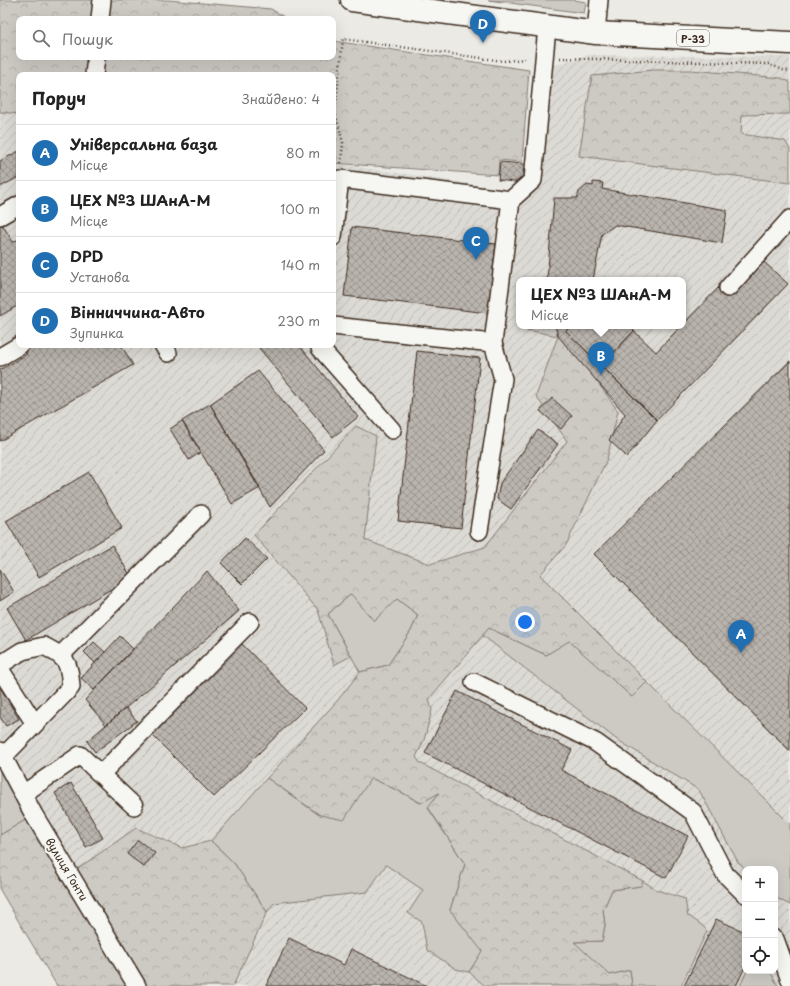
<!DOCTYPE html>
<html lang="uk">
<meta charset="utf-8">
<style>
body{margin:0;font-family:"Playpen Sans",sans-serif;background:#f2f2f2;color:#222}
.controls{position:absolute;right:12px;bottom:12px;display:grid;overflow:hidden;border-radius:8px;box-shadow:0 4px 16px #0002}
.controls button{width:36px;height:36px;display:grid;place-items:center;padding:0;border:0;border-bottom:1px solid #e0e0e0;background:#fff;color:#222;font:20px sans-serif}
.you{position:absolute;left:525px;top:622px;width:14px;height:14px;margin:-10px;border:3px solid #fff;border-radius:50%;background:#1a73e8;box-shadow:0 0 0 6px #1a73e833}
.badge{display:grid;place-items:center;width:26px;height:26px;border-radius:50%;background:#1f6fb2;color:#fff;font-size:13px;font-weight:700}
.pin{position:absolute;translate:-50% -33px;filter:drop-shadow(0 1px 2px #0008)}
.pin::after{content:'';position:absolute;top:21px;width:14px;height:12px;background:inherit;clip-path:polygon(0 0,100% 0,50% 100%)}
.popup{position:absolute;left:516px;top:277px;width:170px;height:52px;box-sizing:border-box;display:grid;place-content:center;border-radius:8px;background:#fff;filter:drop-shadow(0 1px 3px #0005);font-size:13px;white-space:nowrap;color:#767676}
.popup b{font-size:15px;color:#222}
.popup::after{content:'';position:absolute;left:50%;top:100%;margin-left:-8px;border:8px solid transparent;border-top-color:#fff}
.list{margin:0;padding:0;list-style:none}
h2{display:flex;justify-content:space-between;align-items:center;height:52px;margin:0;padding:0 16px;font-size:17px}
h2 small{font-size:13px;font-weight:400;color:#767676}
.list li{display:grid;grid-template-columns:26px 1fr auto;gap:12px;align-items:center;box-sizing:border-box;height:56px;padding:0 16px;border-top:1px solid #e0e0e0}
.list b{display:block;font-size:15px;white-space:nowrap}
.list p{margin:0;font-size:13px;white-space:nowrap;color:#767676}
.list em{font-size:13px;font-style:normal;color:#767676}
.icon{flex:none;width:22px;height:22px;fill:none;stroke:currentColor;stroke-width:2;stroke-linecap:round;stroke-linejoin:round}
.map{position:relative;flex:none;width:790px;height:986px;overflow:hidden}
.search{position:absolute;background:#fff;box-shadow:0 4px 16px #0002;left:16px;top:16px;width:320px;height:44px;display:flex;align-items:center;gap:10px;box-sizing:border-box;padding:0 14px;border-radius:8px;color:#767676;font-size:15px}
.panel{position:absolute;background:#fff;box-shadow:0 4px 16px #0002;left:16px;top:72px;width:320px;height:276px;border-radius:8px}
.map>svg:first-child{display:block}
.industrial{fill:url(#industrial-furrows);fill-rule:evenodd}
.grass{fill:#cdcac4;stroke:#847a71}
.forest{fill:url(#forest-crowns);stroke:#847a71}
.building{fill:url(#building-cross-hatch);stroke:#3b2a1e}
.lines{fill:none;stroke-linecap:round;stroke-linejoin:round}
.minor-casing{stroke:#3b2a1e;stroke-width:20}
.major-casing{stroke:#3b2a1e;stroke-width:25}
.path{stroke:#3b2a1e;stroke-width:2.5;stroke-dasharray:1 3;stroke-linecap:butt}
.minor{stroke:#f6f6f2;stroke-width:17}
.major{stroke:#f6f6f2;stroke-width:22}
.labels{text-anchor:middle;dominant-baseline:central;stroke-width:4;stroke-linejoin:round;paint-order:stroke}
.shield{fill:#f6f6f2;stroke:#73675e;stroke-width:1}
.shield-label{font-size:10px;font-weight:bold;fill:#3b2a1e}
.street-label{font-size:11px;fill:#3b2a1e;stroke:#f6f6f2}
</style>
<div class="map">
<svg width="790" height="986" viewBox="0 0 790 986">
<defs>
<pattern id="industrial-furrows" width="10" height="10" patternUnits="userSpaceOnUse"><rect width="10" height="10" fill="#dcdad4"/><path d="M-1 1l2-2M0 10L10 0M9 11l2-2" fill="none" stroke="#bebbb6"/></pattern>
<pattern id="forest-crowns" width="20" height="18" patternUnits="userSpaceOnUse"><rect width="20" height="18" fill="#cdcac4"/><path d="M2 6a3 3 0 1 1 6 0M12 15a3 3 0 1 1 6 0" fill="none" stroke="#b1aea8"/></pattern>
<pattern id="building-cross-hatch" width="8" height="8" patternUnits="userSpaceOnUse"><rect width="8" height="8" fill="#bab4ae"/><path d="M0 0l8 8M0 8l8-8" fill="none" stroke="#98938d"/></pattern>
</defs>
<rect width="100%" height="100%" fill="#ebeae5"/>
<filter id="ink" filterUnits="userSpaceOnUse"><feTurbulence type="fractalNoise" baseFrequency=".025" numOctaves="2"/><feDisplacementMap in="SourceGraphic" scale="8" xChannelSelector="R" yChannelSelector="G"/><feConvolveMatrix kernelMatrix="1 2 1 2 8 2 1 2 1" color-interpolation-filters="sRGB"/></filter>
<g filter="url(#ink)">
<path class="industrial" d="M588,55L790,57V986H137L0,751V112L19,114V345H333V163L522,192L548,67ZM519,280H683V326H519ZM745,869H775V971H745Z"/>
<path class="grass" d="M488,0H574L586,2L584,13Z
M351,594L397,599L418,615L411,631L388,665L360,672L328,614Z
M489,628L546,655L569,640L632,697L647,682L790,824V905L775,897V869H746L738,862L699,790L616,739L482,635Z
M0,751L34,815L0,835Z
M267,778L319,815L371,778L403,793L420,803L440,792L428,808L465,864L450,910L483,951L469,972L456,969L427,950L422,922L408,913L423,890L386,865L367,892L274,903L267,912L234,863L211,841Z
M643,881L657,890L685,899L688,917L689,916L703,926L707,931L681,986H632L630,970L610,975L573,942L602,941L605,925L603,910L612,890L640,886Z
M747,971H770L778,986H740Z"/>
<path class="forest" d="M0,0H168L271,9L287,19H19V57H333V41L529,70L522,162L499,160L498,175L333,163V75H19V114L0,112Z
M653,70H691L781,78L790,82V114L742,115L741,134L785,141L790,149V183L579,156L592,76Z
M533,326H558L618,411L607,459L566,545L540,575L647,682L632,697L569,641L546,655L489,628L429,699L432,710L424,740L416,757L420,763L643,881L641,886L612,890L603,910L605,925L602,941L574,942L610,975L630,970L632,986H485L469,972L482,951L450,910L465,864L428,807L439,793L421,803L403,793L371,778L344,820L320,815L267,778L337,701L360,672L388,665L411,631L418,615L397,599L374,621L351,594L328,614L351,656L334,665L318,610L254,535L356,426L376,436L365,540L430,564L485,547L567,441L536,396L558,336L527,330Z
M34,815L70,874L136,828L182,848L211,841L234,863L267,912L233,986H57L0,890V835Z"/>
<path class="building" d="M19,151V177L0,187V161Z
M500,162L524,164L522,183L498,180Z
M593,182L603,183L602,189L727,210L722,243L615,225L602,234L593,280H547L554,198H577L579,192L587,185L593,186Z
M2,224L13,242L19,239V305L0,316V225Z
M352,227L496,244L488,313L344,296Z
M764,262L788,284L657,420L601,366L634,331L656,352L681,326H683V324L718,288L729,298Z
M555,326H570L566,331L657,420L627,457L609,440L625,414L558,336Z
M570,326H629L634,331L601,366L566,331Z
M25,345H121L133,365L0,441V370L27,354L23,346Z
M262,345H299L358,417L333,437L259,348Z
M417,351L480,358L461,528L398,521Z
M790,361V751L594,554Z
M258,371L324,450L270,507L210,404Z
M552,398L572,416L561,429L540,411Z
M210,404L260,488L232,504L182,421Z
M182,421L201,452L189,460L170,429Z
M538,430L558,444L511,509L497,499L500,483Z
M89,472L122,528L39,577L6,521Z
M245,538L267,559L242,584L221,563Z
M112,545L131,577L26,640L7,608Z
M0,569L14,592L0,601Z
M207,571L239,611L106,725L85,700Z
M120,636L133,649L94,690L81,678Z
M94,642L105,652L95,663L84,652Z
M241,643L305,708L214,797L150,733Z
M0,687L19,719L6,726L0,717Z
M457,691L572,750L561,770L688,836L666,878L425,753Z
M126,708L137,721L95,752L87,741Z
M71,783L103,838L86,847L55,793Z
M138,840L155,853L144,867L127,854Z
M716,919L745,932V967L736,986H684Z
M289,938L344,965L351,949L427,986H266Z"/>
<g class="lines">
<defs>
<path id="minor" d="M100,19L102,0
M596,33L599,0
M94,75L96,57
M0,216L19,205
M333,237L340,179L511,200L533,180L547,27
M728,288L790,219
M333,326L493,343
M163,345L168,353
M320,345V348L392,430
M0,357L20,345
M479,531L503,379L493,343L511,200
M61,655L201,514
M0,665L22,651L44,646C67,658 69,661 71,687L3,757
M0,669L35,724
M474,682L595,742L693,812L725,874L745,894
M0,751L34,815L137,986
M101,774L250,622
M23,794L80,755L134,806
M775,939L790,980"/>
<path id="major" d="M352,0L596,33L790,43"/>
</defs>
<use href="#minor" class="minor-casing"/>
<use href="#major" class="major-casing"/>
<path class="path" d="M560,58L769,64L783,70L790,71
M341,163L343,143L335,112L343,39L503,61L527,59"/>
<use href="#minor" class="minor"/>
<use href="#major" class="major"/>
</g>
</g>
<g class="labels">
<rect class="shield" x="677" y="30" width="32" height="16" rx="3"/>
<g class="shield-label">
<text x="693" y="38">Р-33</text>
</g>
<g class="street-label">
<text transform="translate(67 869) rotate(59)">вулиця Гонти</text>
</g>
</g>
</svg>
<div class="controls">
<button>+</button>
<button>−</button>
<button><svg class="icon" aria-label="locate" viewBox="0 0 24 24"><circle cx="12" cy="12" r="6"/><path d="M12 2v4M12 18v4M2 12h4M18 12h4"/></svg></button>
</div>
<div class="you"></div>
<div class="pin badge" style="left:741px;top:653px">A</div>
<div class="pin badge" style="left:601px;top:375px">B</div>
<div class="popup"><b>ЦЕХ №3 ШАнА-М</b>Місце</div>
<div class="pin badge" style="left:476px;top:260px">C</div>
<div class="pin badge" style="left:483px;top:43px">D</div>
<div class="search"><svg class="icon" aria-label="search" viewBox="0 0 24 24"><circle cx="10" cy="10" r="6"/><path d="M15 15l6 6"/></svg>Пошук</div>
<section class="panel">
<h2>Поруч<small>Знайдено: 4</small></h2>
<ul class="list">
<li><span class="badge">A</span><div><b>Універсальна база</b><p>Місце</p></div><em>80 m</em></li>
<li><span class="badge">B</span><div><b>ЦЕХ №3 ШАнА-М</b><p>Місце</p></div><em>100 m</em></li>
<li><span class="badge">C</span><div><b>DPD</b><p>Установа</p></div><em>140 m</em></li>
<li><span class="badge">D</span><div><b>Вінниччина-Авто</b><p>Зупинка</p></div><em>230 m</em></li>
</ul>
</section>
</div>
